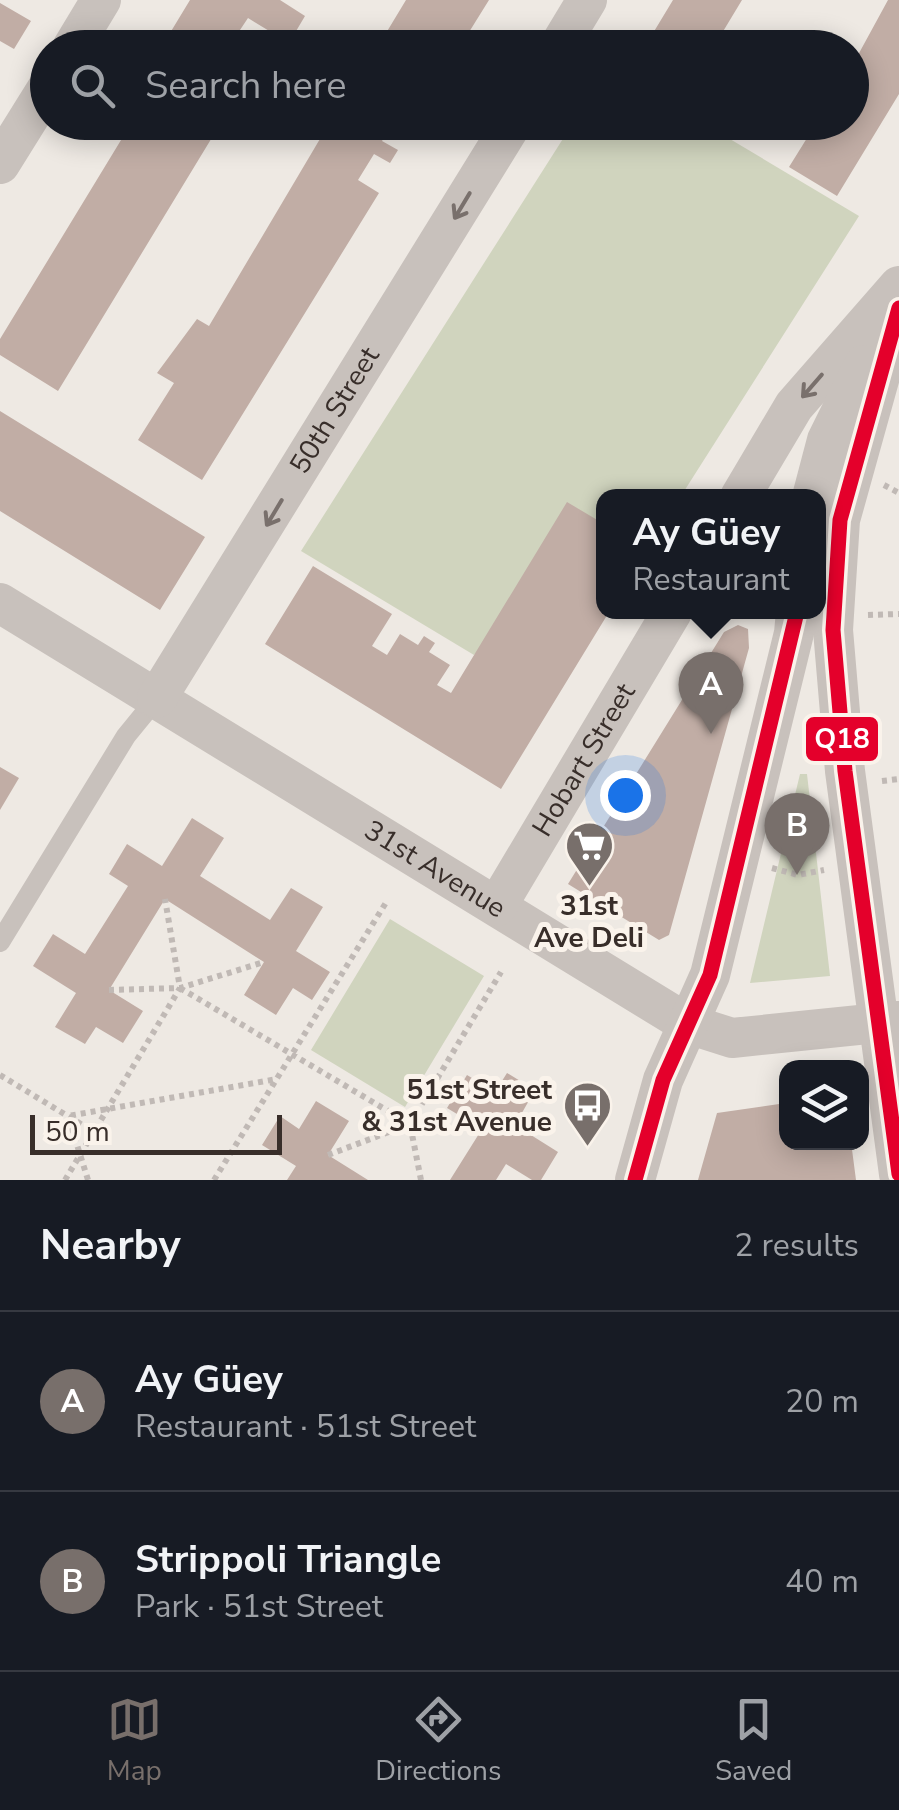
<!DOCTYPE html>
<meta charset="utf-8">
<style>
body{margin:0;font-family:"Nunito Sans",sans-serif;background:#20242c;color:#f1f3f6}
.controls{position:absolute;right:30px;bottom:30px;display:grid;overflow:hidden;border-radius:20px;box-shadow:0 5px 25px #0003}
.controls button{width:90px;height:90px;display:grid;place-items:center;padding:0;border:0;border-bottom:2px solid #363941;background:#171b24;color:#f1f3f6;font:50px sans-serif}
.scale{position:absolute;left:30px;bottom:25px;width:252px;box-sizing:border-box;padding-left:10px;border:5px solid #382e2a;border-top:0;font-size:28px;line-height:35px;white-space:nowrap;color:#382e2a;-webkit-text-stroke:8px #faf3eb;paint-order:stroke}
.you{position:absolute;left:625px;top:795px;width:35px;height:35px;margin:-25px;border:8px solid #fff;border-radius:50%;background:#1a73e8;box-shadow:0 0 0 15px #1a73e833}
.badge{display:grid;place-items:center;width:65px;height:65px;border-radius:50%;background:#786f6b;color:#fff;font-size:32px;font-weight:700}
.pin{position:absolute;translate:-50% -82px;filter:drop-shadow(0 2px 5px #0008)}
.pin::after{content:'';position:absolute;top:52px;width:35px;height:30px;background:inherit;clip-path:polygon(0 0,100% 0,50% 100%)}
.popup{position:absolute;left:596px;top:489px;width:230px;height:130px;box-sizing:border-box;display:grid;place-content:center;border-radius:20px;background:#171b24;filter:drop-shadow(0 2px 8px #0005);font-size:32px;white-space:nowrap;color:#9ea1a6}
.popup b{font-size:38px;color:#f1f3f6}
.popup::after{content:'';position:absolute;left:50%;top:100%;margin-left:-20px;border:20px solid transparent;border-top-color:#171b24}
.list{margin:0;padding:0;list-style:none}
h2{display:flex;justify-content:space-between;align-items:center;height:130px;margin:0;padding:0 40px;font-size:42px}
h2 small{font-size:32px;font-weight:400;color:#9ea1a6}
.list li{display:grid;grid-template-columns:65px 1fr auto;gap:30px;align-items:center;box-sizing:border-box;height:180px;padding:0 40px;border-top:2px solid #363941}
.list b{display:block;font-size:38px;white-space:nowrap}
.list p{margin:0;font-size:32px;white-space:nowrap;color:#9ea1a6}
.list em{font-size:32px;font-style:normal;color:#9ea1a6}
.icon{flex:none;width:55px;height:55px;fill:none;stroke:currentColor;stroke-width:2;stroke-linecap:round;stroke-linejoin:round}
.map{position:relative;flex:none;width:899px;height:1180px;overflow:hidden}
.search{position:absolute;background:#171b24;box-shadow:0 5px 25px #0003;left:30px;right:30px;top:30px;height:110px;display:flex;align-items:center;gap:25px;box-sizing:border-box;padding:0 35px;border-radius:55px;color:#9ea1a6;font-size:38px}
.sheet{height:490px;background:#171b24}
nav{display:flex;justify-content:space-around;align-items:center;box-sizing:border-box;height:140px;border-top:2px solid #363941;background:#171b24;font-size:28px;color:#9ea1a6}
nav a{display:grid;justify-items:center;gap:5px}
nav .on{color:#786f6b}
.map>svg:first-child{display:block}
.green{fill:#d0d4be}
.building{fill:#c1ada5}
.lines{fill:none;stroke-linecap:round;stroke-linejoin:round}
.path{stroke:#c0b9b5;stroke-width:6;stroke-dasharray:5 5;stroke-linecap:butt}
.service{stroke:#c8c1bc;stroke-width:20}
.minor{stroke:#c8c1bc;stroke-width:40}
.bus-1-casing{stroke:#faf3eb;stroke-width:22}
.bus-1{stroke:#e4002b;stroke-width:15}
.oneway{stroke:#79706c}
.labels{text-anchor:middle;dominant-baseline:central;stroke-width:10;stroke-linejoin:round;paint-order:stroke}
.street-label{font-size:28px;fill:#382e2a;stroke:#faf3eb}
.poi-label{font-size:28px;font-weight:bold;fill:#382e2a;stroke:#faf3eb}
.line-badge{stroke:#faf3eb;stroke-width:4}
.badge-label{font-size:28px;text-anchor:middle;font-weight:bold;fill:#fff}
</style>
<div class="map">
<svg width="899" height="1180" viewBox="0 0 899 1180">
<rect width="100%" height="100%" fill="#eee9e3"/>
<path class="green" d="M573,123H703L859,216L681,496L604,497L603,524L474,655L301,551Z
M800,774H807L830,976L750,983Z
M390,919L484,976L405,1107L311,1050Z"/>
<path class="building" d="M190,0H280L305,16L289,43L248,18L240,30L267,48H194L170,33Z
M406,0H489L461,45L447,36L440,48H377Z
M673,0H742L713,48H644Z
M888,0H899V94L837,196L789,167L817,122H852V66Z
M0,3L31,21L14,49L0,41Z
M132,122H240L230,139L216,131L58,391L0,355V339Z
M330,122H413L402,140L388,131L382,141L398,150L390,163L374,154L358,180L379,193L202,480L138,440L174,383L157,373L197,319L209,326Z
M0,411L205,537L160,610L0,511Z
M567,502L604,524V612H609L501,789L265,644L313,566L392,614L372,646L387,655L400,634L418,645L424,636L435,643L429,652L450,665L437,685L451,693Z
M738,625L748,629L749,648L669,935L659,940L568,884L724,632Z
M0,767L19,778L0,810Z
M192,818L224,838L200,876L270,920L291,888L323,907L296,951L330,972L312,1000L293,988L276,1015L244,995L264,962L165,899L109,990L143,1011L123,1043L96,1027L85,1044L55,1027L76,993L33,966L53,934L85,954L128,886L109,874L127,844L162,866Z
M507,1073L535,1090L515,1125L558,1152L541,1180H532L506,1164L496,1180H450L482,1129L447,1108L467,1075L495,1092Z
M316,1101L349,1121L328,1155L368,1180H287L296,1166L262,1145L280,1116L299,1129Z
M786,1103V1142H851L856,1180H698L717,1113Z"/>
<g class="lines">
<path class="path" d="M884,485L899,493
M868,615L899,614
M882,781L899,779
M772,868L798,875L824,870
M180,988L410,1124
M109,990L180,988L264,962
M0,1075L94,1132
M328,1155L410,1124L482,1129
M65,1180L180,988L165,899
M88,1180L68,1116L277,1079
M214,1180L387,901
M421,1180L410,1124L501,972"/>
<path class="service" d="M0,942L126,736L157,698"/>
<g class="minor">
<path d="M72,48L101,0"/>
<path d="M558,48L587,0"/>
<path d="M0,164L48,87"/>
<path d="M899,308L840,520L833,630L845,771L899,1174"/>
<path d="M740,497L794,406L899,286"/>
<path d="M812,497L827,440L864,365"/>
<path id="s1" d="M0,603L688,1024L732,1038L899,1021"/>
<path id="s2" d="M157,698L513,122"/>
<path id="s3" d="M497,906L672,612"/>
<path d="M635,1180L663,1080L710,975L794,633L796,612"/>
</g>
<defs>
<path id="bus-1" d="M899,308L840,520L833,630L845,771L899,1174
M635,1180L663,1080L710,975L796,616"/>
</defs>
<use href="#bus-1" class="bus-1-casing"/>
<use href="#bus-1" class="bus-1"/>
</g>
<defs><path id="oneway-shaft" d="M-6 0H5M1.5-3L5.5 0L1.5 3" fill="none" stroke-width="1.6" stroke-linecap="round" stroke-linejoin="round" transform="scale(2.5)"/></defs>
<g class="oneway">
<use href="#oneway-shaft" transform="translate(462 206) rotate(121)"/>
<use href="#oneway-shaft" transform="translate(812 386) rotate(131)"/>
<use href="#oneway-shaft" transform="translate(274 513) rotate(121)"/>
</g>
<defs>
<symbol id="supermarket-pin" viewBox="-11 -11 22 30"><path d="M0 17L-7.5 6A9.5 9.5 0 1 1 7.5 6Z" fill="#786f6b" stroke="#faf3eb"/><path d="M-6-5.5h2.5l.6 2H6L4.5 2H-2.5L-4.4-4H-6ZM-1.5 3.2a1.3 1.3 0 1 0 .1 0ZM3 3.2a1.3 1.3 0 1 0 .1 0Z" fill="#fff"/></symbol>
<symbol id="bus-pin" viewBox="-11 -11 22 30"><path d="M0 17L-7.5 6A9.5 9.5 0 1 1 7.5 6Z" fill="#786f6b" stroke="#faf3eb"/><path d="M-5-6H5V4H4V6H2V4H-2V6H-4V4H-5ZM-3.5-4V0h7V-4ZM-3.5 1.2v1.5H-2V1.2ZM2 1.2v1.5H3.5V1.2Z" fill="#fff"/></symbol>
</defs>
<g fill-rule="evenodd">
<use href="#supermarket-pin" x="562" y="818" width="55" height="75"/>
<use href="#bus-pin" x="560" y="1078" width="55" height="75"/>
</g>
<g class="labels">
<g class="street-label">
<text stroke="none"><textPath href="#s2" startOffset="338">50th Street</textPath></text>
<text stroke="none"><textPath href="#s3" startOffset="170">Hobart Street</textPath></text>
<text stroke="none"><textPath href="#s1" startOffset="510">31st Avenue</textPath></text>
</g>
<g class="poi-label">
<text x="589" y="906">31st<tspan x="589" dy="32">Ave Deli</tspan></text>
<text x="552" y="1090" text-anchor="end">51st Street<tspan x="552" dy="32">&amp; 31st Avenue</tspan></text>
</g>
</g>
<rect class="line-badge" x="804" y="715" width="76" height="48" rx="10" fill="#e4002b"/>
<g class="badge-label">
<text x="842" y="748">Q18</text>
</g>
</svg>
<div class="controls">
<button><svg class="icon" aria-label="layers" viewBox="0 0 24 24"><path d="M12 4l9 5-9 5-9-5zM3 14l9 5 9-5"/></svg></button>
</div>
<div class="scale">50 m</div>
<div class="you"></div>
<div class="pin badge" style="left:711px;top:734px">A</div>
<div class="popup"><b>Ay Güey</b>Restaurant</div>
<div class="pin badge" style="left:797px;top:875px">B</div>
<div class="search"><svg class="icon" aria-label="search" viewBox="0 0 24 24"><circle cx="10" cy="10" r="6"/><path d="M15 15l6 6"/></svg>Search here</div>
</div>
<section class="sheet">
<h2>Nearby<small>2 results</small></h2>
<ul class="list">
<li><span class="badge">A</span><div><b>Ay Güey</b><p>Restaurant · 51st Street</p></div><em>20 m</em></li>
<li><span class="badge">B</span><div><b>Strippoli Triangle</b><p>Park · 51st Street</p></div><em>40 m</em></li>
</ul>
</section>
<nav>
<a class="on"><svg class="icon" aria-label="map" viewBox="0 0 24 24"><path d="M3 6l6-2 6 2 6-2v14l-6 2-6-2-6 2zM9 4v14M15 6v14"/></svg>Map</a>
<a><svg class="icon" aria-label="directions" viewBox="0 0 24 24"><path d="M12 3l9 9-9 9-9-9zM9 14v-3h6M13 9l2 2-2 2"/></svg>Directions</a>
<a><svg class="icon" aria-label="saved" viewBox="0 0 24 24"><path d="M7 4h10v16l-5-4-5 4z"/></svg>Saved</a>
</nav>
